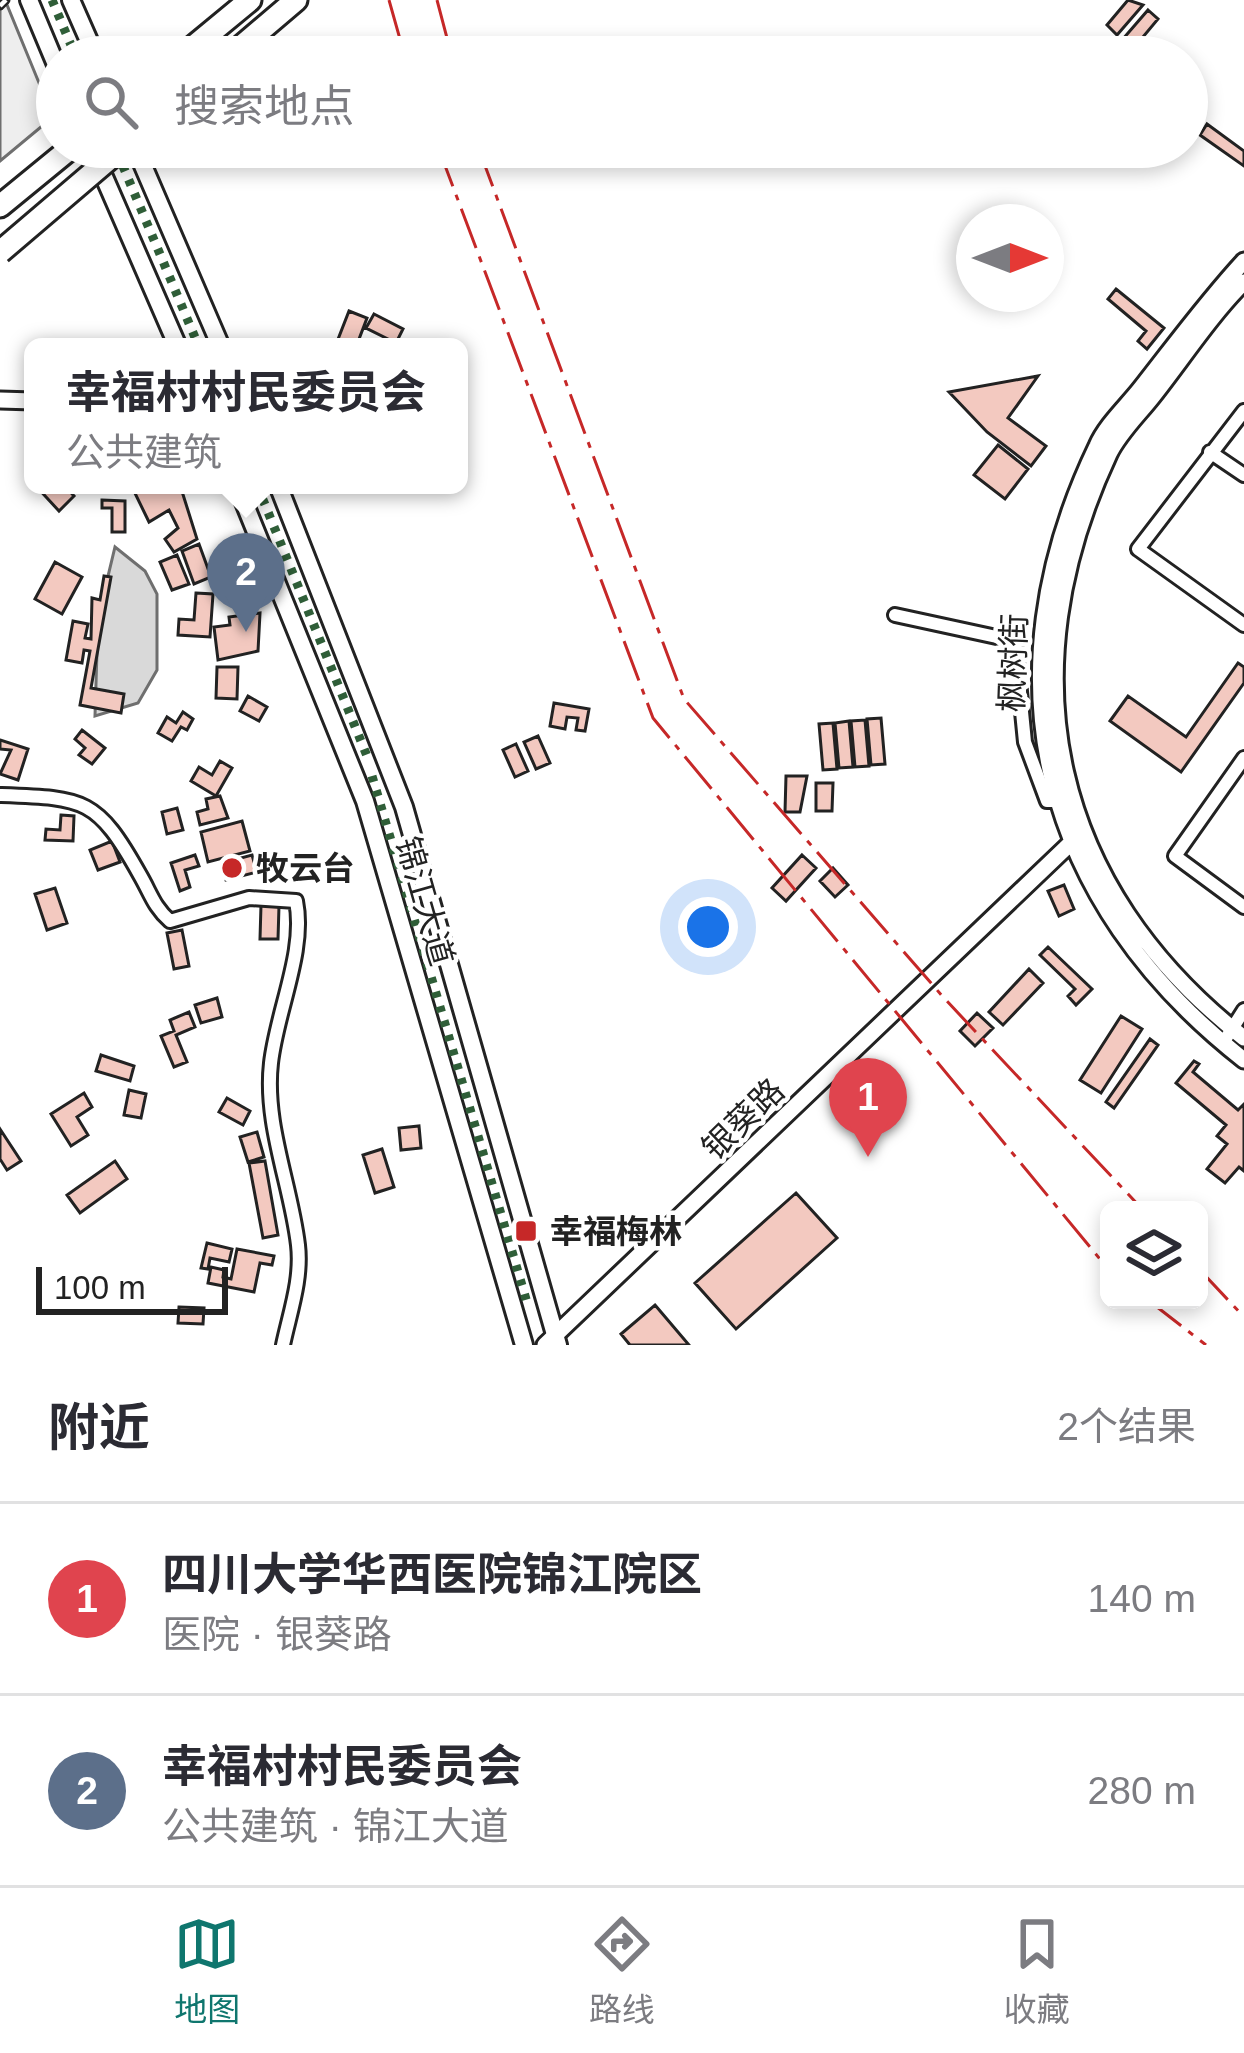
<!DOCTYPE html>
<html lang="zh">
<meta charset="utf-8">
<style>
body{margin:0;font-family:Helvetica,"Noto Sans SC",sans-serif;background:#f7f7f7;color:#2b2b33}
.controls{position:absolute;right:36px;bottom:36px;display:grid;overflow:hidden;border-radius:18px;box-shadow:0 6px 18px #0003}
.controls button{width:108px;height:108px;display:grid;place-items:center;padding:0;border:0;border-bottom:3px solid #e1e1e2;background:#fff;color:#2b2b33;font:60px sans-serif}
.compass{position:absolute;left:956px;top:204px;width:108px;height:108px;border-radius:50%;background:#fff;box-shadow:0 6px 18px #0003;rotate:90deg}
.scale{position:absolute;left:36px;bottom:30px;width:192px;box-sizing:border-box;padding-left:12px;border:6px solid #222;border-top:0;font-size:33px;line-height:42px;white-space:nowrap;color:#222;-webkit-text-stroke:9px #fff;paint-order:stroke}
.you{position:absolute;left:708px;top:927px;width:42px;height:42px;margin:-30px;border:9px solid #fff;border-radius:50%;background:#1a73e8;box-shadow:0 0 0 18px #1a73e833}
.badge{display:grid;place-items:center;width:78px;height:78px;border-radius:50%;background:#0f766e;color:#fff;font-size:39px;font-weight:700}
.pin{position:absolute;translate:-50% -99px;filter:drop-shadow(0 3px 6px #0008)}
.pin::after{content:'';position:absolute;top:63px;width:42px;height:36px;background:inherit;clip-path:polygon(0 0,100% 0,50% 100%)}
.popup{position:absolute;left:24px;top:338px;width:444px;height:156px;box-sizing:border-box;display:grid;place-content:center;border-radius:18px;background:#fff;filter:drop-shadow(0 3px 9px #0005);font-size:39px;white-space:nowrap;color:#7c7c81}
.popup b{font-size:45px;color:#2b2b33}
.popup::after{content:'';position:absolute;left:50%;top:100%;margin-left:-24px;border:24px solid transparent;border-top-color:#fff}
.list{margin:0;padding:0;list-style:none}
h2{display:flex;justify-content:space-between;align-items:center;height:156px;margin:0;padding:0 48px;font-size:51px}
h2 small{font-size:39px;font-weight:400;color:#7c7c81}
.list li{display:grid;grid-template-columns:78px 1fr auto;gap:36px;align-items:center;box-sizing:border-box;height:192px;padding:0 48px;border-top:3px solid #e1e1e2}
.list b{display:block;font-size:45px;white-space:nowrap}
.list p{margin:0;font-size:39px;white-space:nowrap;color:#7c7c81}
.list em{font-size:39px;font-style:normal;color:#7c7c81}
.icon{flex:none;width:66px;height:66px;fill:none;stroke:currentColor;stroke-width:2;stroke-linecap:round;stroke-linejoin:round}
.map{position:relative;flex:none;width:1244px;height:1345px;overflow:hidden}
.search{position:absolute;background:#fff;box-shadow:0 6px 18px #0003;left:36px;right:36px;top:36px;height:132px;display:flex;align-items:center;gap:30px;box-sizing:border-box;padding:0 42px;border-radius:66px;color:#7c7c81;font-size:45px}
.sheet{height:540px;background:#fff}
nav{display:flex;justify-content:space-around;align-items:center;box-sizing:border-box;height:168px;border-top:3px solid #e1e1e2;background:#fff;font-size:33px;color:#7c7c81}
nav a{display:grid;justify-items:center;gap:6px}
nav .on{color:#0f766e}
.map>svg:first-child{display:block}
.green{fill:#eee;stroke:#6f6f6f;stroke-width:3}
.water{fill:#d9d9d9;stroke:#6f6f6f;stroke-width:3}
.building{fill:#f3c9c0;stroke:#222;stroke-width:3}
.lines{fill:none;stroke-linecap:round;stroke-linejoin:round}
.minor-casing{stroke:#222;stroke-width:18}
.tertiary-casing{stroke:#222;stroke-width:21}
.secondary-casing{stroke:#222;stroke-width:22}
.motorway-casing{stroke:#222;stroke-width:27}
.minor{stroke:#fff;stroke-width:12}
.tertiary{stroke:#fff;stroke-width:15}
.secondary{stroke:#fff;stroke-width:16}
.motorway{stroke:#fff;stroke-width:21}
.rail-casing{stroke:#222;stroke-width:9}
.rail{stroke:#fff;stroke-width:4.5;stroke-dasharray:14;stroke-linecap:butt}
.motorway-bridge-casing{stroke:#222;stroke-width:27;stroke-linecap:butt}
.motorway-bridge{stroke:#fff;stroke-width:21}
.hedge{stroke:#2f5e38;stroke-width:9;stroke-dasharray:6 9;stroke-linecap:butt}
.power{stroke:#c62828;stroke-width:3;stroke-dasharray:42 9 6 9;stroke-linecap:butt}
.poi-dot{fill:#c62828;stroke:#fff;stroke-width:4.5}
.labels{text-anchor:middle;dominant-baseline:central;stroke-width:9;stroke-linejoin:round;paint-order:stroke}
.street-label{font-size:33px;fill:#222;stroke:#fff}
.poi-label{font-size:33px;font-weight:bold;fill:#222;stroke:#fff;text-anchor:start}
</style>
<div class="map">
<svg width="1244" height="1345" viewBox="0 0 1244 1345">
<rect width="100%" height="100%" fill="#fff"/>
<path class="green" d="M0,0H5L53,117L0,161Z"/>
<path class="water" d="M115,547L145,571L157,594V670L138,703L95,716L98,618Z"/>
<path class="building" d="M1128,0L1143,5L1117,35L1107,25Z
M1148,10L1158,19L1133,49L1122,40Z
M1207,124L1244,151V166L1200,135Z
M1116,289L1164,328L1147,349L1138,341L1146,331L1108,299Z
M349,311L367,318L356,347H335Z
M374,314L403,329L396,343L366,328Z
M1038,376L1008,418L1046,446L1031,466L987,432L949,392Z
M998,445L1028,469L1005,499L974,475Z
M35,485H64L74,496L59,511Z
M131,485H180L197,539L174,552L165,539L178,528L169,510L149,522Z
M102,500L125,501V532H112V508H102Z
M199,544L211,577L194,584L182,551Z
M177,555L189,584L172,590L160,562Z
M55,562L82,577L62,614L35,599Z
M104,576L111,577L91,688L124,694L121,713L80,705L90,651L84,650L82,663L66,660L73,621L88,624L85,638L91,639L92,598L100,600Z
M196,593L213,594L210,637L178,635L179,619L194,620Z
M260,613L258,651L218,660L214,627L230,625L229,617Z
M1238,663L1244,667V683L1181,772L1110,721L1128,696L1186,737Z
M217,667H238L237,699L216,698Z
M248,696L267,707L259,721L240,711Z
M554,703L589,709L585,731L576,730L578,718L567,717L565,729L550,726Z
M183,712L193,719L187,730L181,727L172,741L158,733L167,717L176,723Z
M881,718L885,764L871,765L867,719Z
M865,720L869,766L855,767L851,721Z
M849,721L853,767L839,768L835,723Z
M833,723L837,769L823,770L819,724Z
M82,730L105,748L92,764L79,755L85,748L75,739Z
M538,736L550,763L536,769L524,742Z
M0,740L28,749L18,780L0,774L11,750L0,749Z
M516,744L528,771L515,777L503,750Z
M220,761L232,768L216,796L191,781L199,767L212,775Z
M786,776H807L800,812H785Z
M816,783H833L832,811H816Z
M220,796L228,818L200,825L197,812L208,809L206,799Z
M177,808L183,830L167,834L162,812Z
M61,815L74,816L73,841L45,840L46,829L60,830Z
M242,821L250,851L208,862L201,832Z
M112,841L120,862L98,870L90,850Z
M195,855L199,866L185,870L190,887L180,891L171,863Z
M252,855L257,872L226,880L222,863Z
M802,855L816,868L786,901L772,888Z
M833,868L848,885L835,897L820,881Z
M1064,885L1074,909L1059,916L1048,891Z
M55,888L67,923L47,930L35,894Z
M261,905L279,906L278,939H260Z
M182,930L189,966L174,969L167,933Z
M1048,947L1092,989L1076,1005L1068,996L1075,989L1040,955Z
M1029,969L1043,983L1003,1025L989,1012Z
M217,998L222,1017L201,1023L195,1005Z
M189,1012L195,1027L176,1035L187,1062L174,1067L161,1036L174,1031L170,1020Z
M977,1013L993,1028L975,1046L960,1031Z
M1121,1016L1142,1029L1101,1093L1080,1080Z
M1150,1039L1158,1045L1114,1108L1106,1102Z
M101,1055L134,1066L130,1081L96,1071Z
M1194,1061L1199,1064L1193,1072L1238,1110L1244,1104V1171L1239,1167L1225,1183L1207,1169L1227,1144L1217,1136L1226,1125L1176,1083Z
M129,1090L146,1094L141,1118L124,1115Z
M84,1093L92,1107L77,1117L88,1135L71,1146L51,1114Z
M227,1098L250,1111L243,1125L219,1112Z
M419,1126L421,1148L401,1150L399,1128Z
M0,1129L21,1161L7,1170L0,1159Z
M257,1132L264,1157L248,1162L240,1137Z
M382,1149L394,1187L375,1193L363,1155Z
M115,1161L127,1179L80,1213L67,1195Z
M265,1161L278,1235L263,1238L249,1163Z
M796,1193L837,1238L736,1329L695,1283Z
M207,1243L232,1249L229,1262L210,1258L208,1269L201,1268Z
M237,1249L274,1256L272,1265L260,1263L254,1292L208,1283L211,1267L224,1270L223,1277L231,1279Z
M655,1305L689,1345H630L621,1334Z
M179,1307L204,1308L203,1324L178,1323Z"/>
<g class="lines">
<defs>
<path id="minor" d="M1244,411L1138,549L1244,625
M1210,452L1244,475
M895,615L1015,641L1025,742L1047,801H1065
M1244,758L1175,856L1244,907
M0,795C85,798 97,798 140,875C151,894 154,907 170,921L249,898L296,901C306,951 277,1010 271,1063C264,1124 291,1185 298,1245C302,1279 290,1312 283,1345
M1223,1043L1244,1010"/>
<path id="tertiary" d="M1244,261C1207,301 1174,346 1141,388C1127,406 1106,425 1097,446C985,679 1042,902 1244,1060
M1244,282C1210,316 1183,358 1153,396C1139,414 1119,433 1109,454C1006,674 1051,887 1244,1038
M0,400L33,401
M545,1345L1076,838"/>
<path id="secondary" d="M29,0L57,67
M71,0L96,57
M91,147L178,347
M135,147L221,347
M237,485L365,801L524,1345
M278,485L404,807L558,1345"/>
<path id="motorway" d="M181,57L250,0
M229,57L296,0
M0,206L72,147"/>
</defs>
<use href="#minor" class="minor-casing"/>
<use href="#tertiary" class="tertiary-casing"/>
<use href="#secondary" class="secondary-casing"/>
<use href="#motorway" class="motorway-casing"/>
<use href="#minor" class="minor"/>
<use href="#tertiary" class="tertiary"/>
<use href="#secondary" class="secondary"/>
<use href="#motorway" class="motorway"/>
<defs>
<path id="rail" d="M0,6L6,0"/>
</defs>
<use href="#rail" class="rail-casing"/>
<use href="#rail" class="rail"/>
<defs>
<path id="motorway-bridge" d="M0,252L123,147"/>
</defs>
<use href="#motorway-bridge" class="motorway-bridge-casing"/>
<use href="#motorway-bridge" class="motorway-bridge"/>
<path class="hedge" d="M52,0L76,57
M117,152L199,347
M257,485L367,756
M372,776L528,1306"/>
<path class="power" d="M389,0L405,57
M437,0L452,57
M438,147L653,718L1109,1270
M478,147L684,699L944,998L1143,1210
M1199,1269L1244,1317
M1148,1300L1206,1345"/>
</g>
<g class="poi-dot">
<circle cx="232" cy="868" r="12"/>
<rect x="514" y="1219" width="24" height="24" rx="6"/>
</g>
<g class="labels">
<g class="street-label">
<text transform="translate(1013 663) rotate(-88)">枫树街</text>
<text transform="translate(425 901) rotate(74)">锦江大道</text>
<text transform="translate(743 1119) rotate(-44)">银葵路</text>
</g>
<g class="poi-label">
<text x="256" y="868">牧云台</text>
<text x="550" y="1231">幸福梅林</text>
</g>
</g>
</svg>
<div class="controls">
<button><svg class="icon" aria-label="layers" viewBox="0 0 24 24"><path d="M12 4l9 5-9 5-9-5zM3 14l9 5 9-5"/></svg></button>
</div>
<svg class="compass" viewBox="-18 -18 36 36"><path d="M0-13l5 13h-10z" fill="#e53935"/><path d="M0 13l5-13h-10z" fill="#7c7c81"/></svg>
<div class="scale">100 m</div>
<div class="you"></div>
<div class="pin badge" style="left:868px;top:1157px;background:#e0444e">1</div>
<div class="pin badge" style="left:246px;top:632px;background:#5c6f8a">2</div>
<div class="popup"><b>幸福村村民委员会</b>公共建筑</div>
<div class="search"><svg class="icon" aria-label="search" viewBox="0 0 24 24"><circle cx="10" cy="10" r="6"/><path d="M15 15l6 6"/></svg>搜索地点</div>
</div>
<section class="sheet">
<h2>附近<small>2个结果</small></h2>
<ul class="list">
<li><span class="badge" style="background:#e0444e">1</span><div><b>四川大学华西医院锦江院区</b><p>医院 · 银葵路</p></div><em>140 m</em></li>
<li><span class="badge" style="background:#5c6f8a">2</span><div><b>幸福村村民委员会</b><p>公共建筑 · 锦江大道</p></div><em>280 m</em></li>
</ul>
</section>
<nav>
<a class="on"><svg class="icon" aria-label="map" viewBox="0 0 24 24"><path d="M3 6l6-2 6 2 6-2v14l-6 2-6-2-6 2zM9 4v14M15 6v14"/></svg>地图</a>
<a><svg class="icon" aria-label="directions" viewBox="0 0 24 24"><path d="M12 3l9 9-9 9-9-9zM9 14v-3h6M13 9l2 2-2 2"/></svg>路线</a>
<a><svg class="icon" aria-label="saved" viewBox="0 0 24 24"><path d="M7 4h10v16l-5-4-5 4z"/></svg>收藏</a>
</nav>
